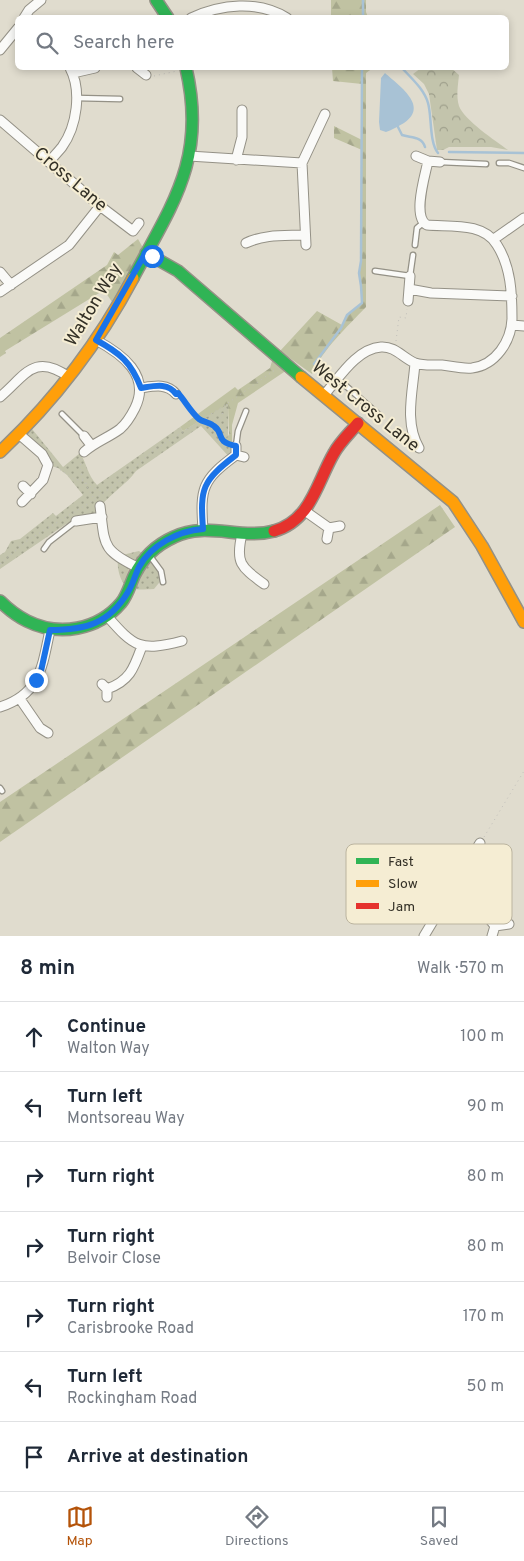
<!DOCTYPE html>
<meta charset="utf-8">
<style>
body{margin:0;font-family:Overpass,sans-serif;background:#f6f6f7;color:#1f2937}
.stop{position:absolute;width:15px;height:15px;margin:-11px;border:4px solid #1a73e8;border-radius:50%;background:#fff}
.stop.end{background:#1a73e8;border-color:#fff;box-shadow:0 1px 5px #0008}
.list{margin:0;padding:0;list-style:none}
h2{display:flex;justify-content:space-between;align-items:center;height:65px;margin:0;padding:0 20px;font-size:21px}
h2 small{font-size:16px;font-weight:400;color:#747a83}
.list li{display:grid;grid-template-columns:32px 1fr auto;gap:15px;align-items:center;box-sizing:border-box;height:70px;padding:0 20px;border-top:1px solid #e0e1e3}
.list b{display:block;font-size:19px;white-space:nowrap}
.list p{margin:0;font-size:16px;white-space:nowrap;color:#747a83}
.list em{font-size:16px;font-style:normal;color:#747a83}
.icon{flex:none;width:28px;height:28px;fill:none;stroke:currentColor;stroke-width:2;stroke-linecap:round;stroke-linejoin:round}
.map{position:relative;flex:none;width:524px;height:936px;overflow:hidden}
.search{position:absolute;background:#fff;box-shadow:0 2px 8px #0003;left:15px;right:15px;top:15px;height:55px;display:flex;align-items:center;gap:12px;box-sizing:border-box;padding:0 18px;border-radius:8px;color:#747a83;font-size:19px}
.sheet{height:555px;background:#fff}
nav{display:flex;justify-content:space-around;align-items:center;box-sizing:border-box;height:70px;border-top:1px solid #e0e1e3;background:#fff;font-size:14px;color:#747a83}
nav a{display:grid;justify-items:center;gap:2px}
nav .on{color:#b45309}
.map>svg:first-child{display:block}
.grass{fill:url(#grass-dots)}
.forest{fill:url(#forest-firs)}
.park{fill:url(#park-crowns)}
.water{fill:#a8c2d5}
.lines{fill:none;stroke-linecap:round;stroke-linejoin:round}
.stream{stroke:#a8c2d5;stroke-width:2.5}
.lane-casing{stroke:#949186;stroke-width:7}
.street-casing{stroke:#949186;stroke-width:11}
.fast-casing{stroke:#949186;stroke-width:14}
.slow-casing{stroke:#949186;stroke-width:14}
.jam-casing{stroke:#949186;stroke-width:14}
.path{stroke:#c2c0bb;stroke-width:1;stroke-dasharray:1 4;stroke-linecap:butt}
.lane{stroke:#fafaf8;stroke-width:4.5}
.street{stroke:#fafaf8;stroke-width:9}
.fast{stroke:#30b455;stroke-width:11}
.slow{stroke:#ff9f0a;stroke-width:11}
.jam{stroke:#e5322d;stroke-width:11}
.route{stroke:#1a73e8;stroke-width:6}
.labels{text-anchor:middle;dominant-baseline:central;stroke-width:4;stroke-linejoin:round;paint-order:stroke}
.street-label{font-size:18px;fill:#333026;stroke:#f5edd3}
.key{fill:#f5edd3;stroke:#bbb49f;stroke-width:1}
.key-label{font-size:14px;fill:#333026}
</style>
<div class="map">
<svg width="524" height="936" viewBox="0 0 524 936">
<defs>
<pattern id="grass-dots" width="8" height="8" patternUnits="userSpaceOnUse" patternTransform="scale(1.25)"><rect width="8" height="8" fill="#c3c4ac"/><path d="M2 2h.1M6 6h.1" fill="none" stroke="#9fa08c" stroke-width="1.8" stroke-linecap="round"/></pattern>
<pattern id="forest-firs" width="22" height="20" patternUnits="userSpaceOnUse" patternTransform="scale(1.25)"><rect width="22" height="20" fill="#c0c2a2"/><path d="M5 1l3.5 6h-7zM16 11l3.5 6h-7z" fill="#a5a78b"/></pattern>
<pattern id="park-crowns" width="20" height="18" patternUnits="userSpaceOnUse" patternTransform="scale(1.25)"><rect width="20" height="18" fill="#c3c4ac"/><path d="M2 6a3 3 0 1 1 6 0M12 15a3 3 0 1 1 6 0" fill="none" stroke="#9fa08c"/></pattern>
</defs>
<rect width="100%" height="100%" fill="#e0dcce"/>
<path class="grass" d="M228,403V445L236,446L231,459L201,426L136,471C127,484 111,493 101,506L102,517L81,520L66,524L0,569V555L5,552L11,541L20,539L53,513L56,516L83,495L67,475L58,468L48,465L19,434L28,424L63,467L80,453C87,464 87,474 97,485L180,427L183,431Z
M139,551L155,562L163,578L154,589C134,590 122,592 118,568C118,564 117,561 118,556Z"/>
<path class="forest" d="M331,0H366V12L368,17H331Z
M332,68H373L366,73V307C347,327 323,349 312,374L280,351L317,311L342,325L347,315L362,303L361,286L359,273L361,261L362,150L334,138V126L362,140V84L333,81Z
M138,239L146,253L116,308L104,290L5,351L6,353L0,357V338L107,265L114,252L118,255Z
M274,354L290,368L238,403L232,425V446L225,443L229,434L228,404L183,431L180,427L235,387L238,390L270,368Z
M440,505L455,527L0,842V802Z"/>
<path class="park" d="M421,68H451L459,75C458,85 456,96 459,106C464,120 496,141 508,150L491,147H449L443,150H437L429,94L424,84L413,74Z"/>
<path class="water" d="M385,73C398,85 430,106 404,123C398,126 392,130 386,132L380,130L379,122L381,78Z"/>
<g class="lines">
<path class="stream" d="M363,0V18
M402,68C411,78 424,89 428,103C432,116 429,142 438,153
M398,127L402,135C411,138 422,136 425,147
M449,152L524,153
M314,364L341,328L347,315L362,303L361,286L359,273L361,261L362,68"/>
<defs>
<path id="lane" d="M76,98L120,99
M440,162L486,164
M499,163H509L524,168
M415,245L417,228L423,223
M375,271L410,276L413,255
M338,379L378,414
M62,414L84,436
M236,446L238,431L246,411
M44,549L49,542L76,521
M150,556L161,571L163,582
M0,788L2,791"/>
<path id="street" d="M24,18L29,10L41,0
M191,18C221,4 258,0 287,18
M0,50L18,28
M137,68L146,75
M73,73L95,68
M0,120L100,206L133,231L139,223
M189,156L302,163
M416,156L428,161L440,162
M236,160L242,137V110
M49,162C53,157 58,152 62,147C77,126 82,91 70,68
M494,239L524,218
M246,243C265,234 285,236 305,235
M306,245L302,163L325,114
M0,272L11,285
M409,289L431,293L512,296
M0,292L69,245L100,206
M408,301L410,276
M512,325L524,326
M415,363C413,391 404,422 419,448
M141,388C154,386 167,383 176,394
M324,395C339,378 356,349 381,347C395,346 403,358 415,363C423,366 433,365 442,365C451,366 462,369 472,368C496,365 511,341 512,319C512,293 511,267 497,245C484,222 450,227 427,225C412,217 425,176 428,161
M0,397C25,376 34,352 69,377
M19,434L42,454L48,465L43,480L22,502
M84,436L91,445
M236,446V455L244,457
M84,452C95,442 108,438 120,429C127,423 131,416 135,408C151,375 122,354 96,340
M23,486L31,494
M100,506C105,545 101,550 139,568
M305,511L329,528
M76,521L102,517
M203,529C200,488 202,480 236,455
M242,534C235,563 241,567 264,584
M327,539L329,528L340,526
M107,616C134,647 140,652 182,641
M102,684L107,689V697
M107,689C130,681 134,668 142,646
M20,699L40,728L48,733
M0,707C40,694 42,668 50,630
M446,899L468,910L487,916L495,926L492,936
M495,926L509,924
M424,936L480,843"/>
<path id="fast" d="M156,0L168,18
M146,253L178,271L301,377
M133,278C173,203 207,158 186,68
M0,601C8,609 17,616 27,621C59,637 98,630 121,603C127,596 130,585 134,576C142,559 156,545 174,537C206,521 241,540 274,531"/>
<path id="slow" d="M301,377L453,502L482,546L524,622
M0,452C54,401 98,344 133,278"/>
<path id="jam" d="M274,531C311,521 317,482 334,453C340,442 350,433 358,423"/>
</defs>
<use href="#lane" class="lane-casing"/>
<use href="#street" class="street-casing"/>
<use href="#fast" class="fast-casing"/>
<use href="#slow" class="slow-casing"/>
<use href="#jam" class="jam-casing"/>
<path class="path" d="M154,76L177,71
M396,341L399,317L406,318L407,309
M184,400L200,420L213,425L218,430L220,439L228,444
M218,428V423L227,404
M81,459L80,468L83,480
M56,467L74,479L84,481L91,487L104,492
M85,483L94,499
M0,564L28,540L94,500L113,486L153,451L228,403L275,370
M484,837L524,771"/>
<use href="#lane" class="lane"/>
<use href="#street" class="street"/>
<use href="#fast" class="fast"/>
<use href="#slow" class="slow"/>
<use href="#jam" class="jam"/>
</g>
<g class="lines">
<path class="route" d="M36,680L41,671L50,630C85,630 109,624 128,592C133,584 135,575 139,567C151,545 178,531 203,529C200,488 202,481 236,455V446C214,441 225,434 214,426C209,422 203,422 199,419C191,412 185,401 178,393L176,394C168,382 154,386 141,388C131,362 120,353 96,340L146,252L152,256"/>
</g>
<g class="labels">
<g class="street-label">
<text transform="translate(70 180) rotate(40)">Cross Lane</text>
<text transform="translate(94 305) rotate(-59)">Walton Way</text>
<text transform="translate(365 407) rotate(39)">West Cross Lane</text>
</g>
</g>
<rect x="346" y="844" width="166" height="80" rx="8" class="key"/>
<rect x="356" y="858" width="23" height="6" fill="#30b455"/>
<rect x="356" y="880" width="23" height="7" fill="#ff9f0a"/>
<rect x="356" y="903" width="23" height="6" fill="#e5322d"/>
<g class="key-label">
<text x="388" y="866">Fast</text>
<text x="388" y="888">Slow</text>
<text x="388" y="911">Jam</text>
</g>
</svg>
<div class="stop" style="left:152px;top:256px"></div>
<div class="stop end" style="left:36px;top:680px"></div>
<div class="search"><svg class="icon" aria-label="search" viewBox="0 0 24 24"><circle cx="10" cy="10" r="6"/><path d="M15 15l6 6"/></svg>Search here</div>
</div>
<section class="sheet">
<h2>8 min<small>Walk · 570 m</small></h2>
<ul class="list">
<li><svg class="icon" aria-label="ahead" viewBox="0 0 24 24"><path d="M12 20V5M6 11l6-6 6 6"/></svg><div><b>Continue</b><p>Walton Way</p></div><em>100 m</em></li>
<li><svg class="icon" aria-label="left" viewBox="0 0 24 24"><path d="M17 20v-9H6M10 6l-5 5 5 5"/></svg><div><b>Turn left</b><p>Montsoreau Way</p></div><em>90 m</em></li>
<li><svg class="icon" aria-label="right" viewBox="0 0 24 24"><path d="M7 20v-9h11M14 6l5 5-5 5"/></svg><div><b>Turn right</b></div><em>80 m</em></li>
<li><svg class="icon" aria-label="right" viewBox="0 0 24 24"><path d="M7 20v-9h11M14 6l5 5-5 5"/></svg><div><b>Turn right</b><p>Belvoir Close</p></div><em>80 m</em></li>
<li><svg class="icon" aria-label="right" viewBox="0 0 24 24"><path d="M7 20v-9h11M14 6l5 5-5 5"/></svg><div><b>Turn right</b><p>Carisbrooke Road</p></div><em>170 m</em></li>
<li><svg class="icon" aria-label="left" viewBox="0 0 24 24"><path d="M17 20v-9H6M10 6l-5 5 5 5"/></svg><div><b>Turn left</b><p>Rockingham Road</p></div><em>50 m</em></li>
<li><svg class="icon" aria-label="arrive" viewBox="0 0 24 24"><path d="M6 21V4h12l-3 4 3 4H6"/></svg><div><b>Arrive at destination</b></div></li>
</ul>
</section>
<nav>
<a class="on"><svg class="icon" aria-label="map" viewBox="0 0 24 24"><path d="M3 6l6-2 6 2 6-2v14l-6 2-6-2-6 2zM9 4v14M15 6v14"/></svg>Map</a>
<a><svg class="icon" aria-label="directions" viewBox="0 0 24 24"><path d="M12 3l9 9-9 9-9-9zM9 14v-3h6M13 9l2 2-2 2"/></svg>Directions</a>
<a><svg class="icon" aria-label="saved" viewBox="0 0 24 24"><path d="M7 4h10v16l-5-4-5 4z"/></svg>Saved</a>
</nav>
